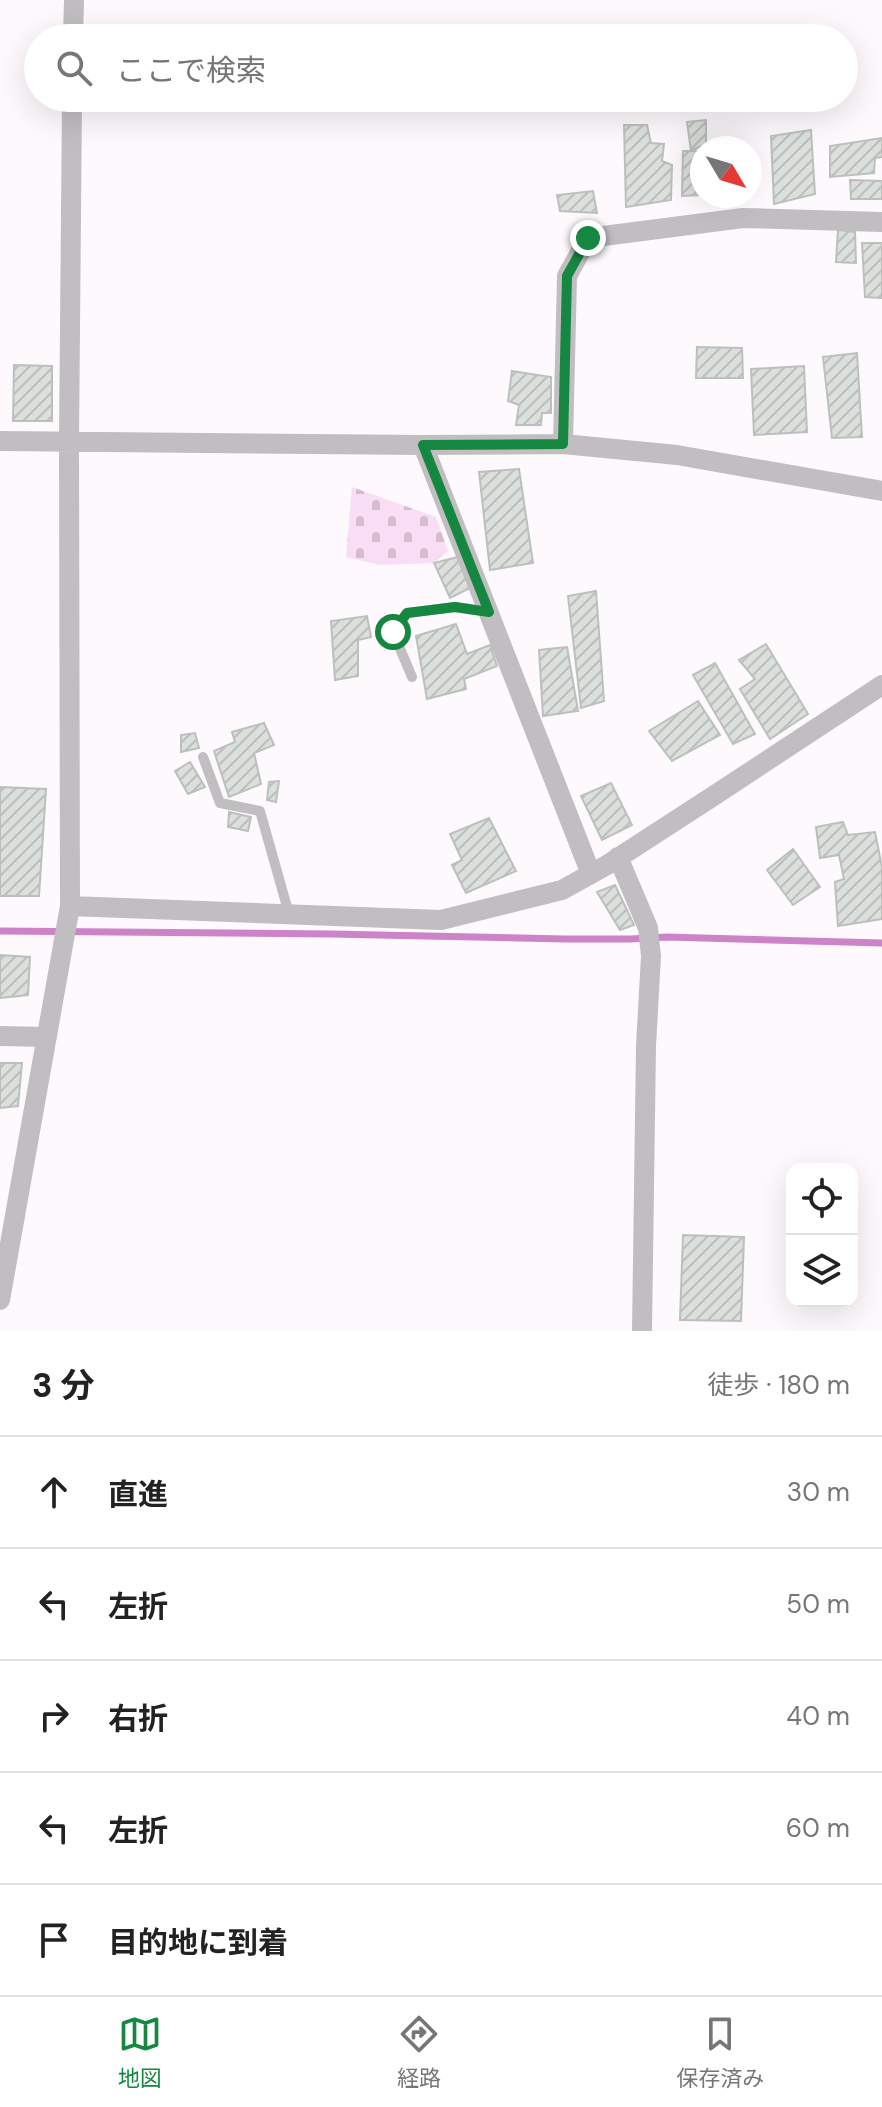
<!DOCTYPE html>
<html lang="ja">
<meta charset="utf-8">
<style>
body{margin:0;font-family:"DM Sans","Noto Sans JP",sans-serif;background:#f2f2f2;color:#222}
.controls{position:absolute;right:24px;bottom:24px;display:grid;overflow:hidden;border-radius:16px;box-shadow:0 8px 32px #0002}
.controls button{width:72px;height:72px;display:grid;place-items:center;padding:0;border:0;border-bottom:2px solid #e0e0e0;background:#fff;color:#222;font:40px sans-serif}
.compass{position:absolute;left:690px;top:136px;width:72px;height:72px;border-radius:50%;background:#fff;box-shadow:0 8px 32px #0002;rotate:128deg}
.stop{position:absolute;width:24px;height:24px;margin:-18px;border:6px solid #158740;border-radius:50%;background:#fff}
.stop.end{background:#158740;border-color:#fff;box-shadow:0 2px 8px #0008}
.list{margin:0;padding:0;list-style:none}
h2{display:flex;justify-content:space-between;align-items:center;height:104px;margin:0;padding:0 32px;font-size:34px}
h2 small{font-size:26px;font-weight:400;color:#767676}
.list li{display:grid;grid-template-columns:52px 1fr auto;gap:24px;align-items:center;box-sizing:border-box;height:112px;padding:0 32px;border-top:2px solid #e0e0e0}
.list b{display:block;font-size:30px;white-space:nowrap}
.list em{font-size:26px;font-style:normal;color:#767676}
.icon{flex:none;width:44px;height:44px;fill:none;stroke:currentColor;stroke-width:2;stroke-linecap:round;stroke-linejoin:round}
.map{position:relative;flex:none;width:882px;height:1331px;overflow:hidden}
.search{position:absolute;background:#fff;box-shadow:0 8px 32px #0002;left:24px;right:24px;top:24px;height:88px;display:flex;align-items:center;gap:20px;box-sizing:border-box;padding:0 28px;border-radius:44px;color:#767676;font-size:30px}
.sheet{height:664px;background:#fff}
nav{display:flex;justify-content:space-around;align-items:center;box-sizing:border-box;height:112px;border-top:2px solid #e0e0e0;background:#fff;font-size:22px;color:#767676}
nav a{display:grid;justify-items:center;gap:4px}
nav .on{color:#158740}
.map>svg:first-child{display:block}
.cemetery{fill:url(#cemetery-stones)}
.lines{fill:none;stroke-linecap:round;stroke-linejoin:round}
.stream{stroke:#cd83c7;stroke-width:7}
.building{fill:url(#building-hatch);stroke:#bcc0bd;stroke-width:2}
.service{stroke:#c0bec0;stroke-width:10}
.minor{stroke:#c0bec0;stroke-width:20}
.route{stroke:#158740;stroke-width:10}
</style>
<div class="map">
<svg width="882" height="1331" viewBox="0 0 882 1331">
<defs>
<pattern id="cemetery-stones" width="16" height="16" patternUnits="userSpaceOnUse" patternTransform="scale(2)"><rect width="16" height="16" fill="#f8ddf5"/><path d="M2 7V4a2 2 0 0 1 4 0v3zM10 15v-3a2 2 0 0 1 4 0v3z" fill="#d4bdd1"/></pattern>
<pattern id="building-hatch" width="6" height="6" patternUnits="userSpaceOnUse" patternTransform="scale(2)"><rect width="6" height="6" fill="#dbe0dc"/><path d="M-1 1l2-2M0 6l6-6M5 7l2-2" fill="none" stroke="#bbbfbc"/></pattern>
</defs>
<rect width="100%" height="100%" fill="#fdf9fd"/>
<path class="cemetery" d="M352,487L436,517L448,551L434,563L380,565L346,557Z"/>
<g class="lines">
<path class="stream" d="M0,931L331,934L565,939H630L667,937L882,943"/>
</g>
<path class="building" d="M706,120V144L691,151L687,122Z
M624,125H647L651,143L664,144L662,161L672,165L671,200L626,207Z
M811,130L815,194L774,204L771,136Z
M882,138V157L875,158L874,173L830,177V146Z
M683,151H702V195L682,196Z
M850,180L882,181V199H851Z
M593,191L597,213L560,211L557,195Z
M838,230L855,232L856,263L836,262Z
M862,243H882V298L865,297Z
M697,347L742,348L743,378H696Z
M857,353L862,437L832,438L823,357Z
M14,365L52,366V421H13Z
M804,366L807,432L754,435L751,369Z
M512,371L551,377V413H542L541,425H516L519,405L508,401Z
M519,469L533,563L490,570L479,472Z
M458,557L470,588L450,598L434,563Z
M596,591L604,701L581,708L568,596Z
M367,616L371,637L358,640V676L335,680L331,621Z
M456,624L467,654L490,645L497,666L464,679L466,689L427,699L416,636Z
M766,644L808,714L770,739L740,689L755,679L739,660Z
M567,647L578,711L543,716L539,650Z
M715,663L755,734L733,744L693,675Z
M698,701L720,735L672,761L649,731Z
M264,723L274,745L254,753L261,784L229,797L214,751L235,742L232,732Z
M195,733L199,748L181,752V735Z
M190,762L205,787L188,794L175,771Z
M279,781L276,802L267,800L269,782Z
M611,783L632,825L602,840L581,796Z
M0,787L46,789L39,896H0Z
M229,812L251,817L248,831L228,827Z
M489,818L516,871L466,893L452,865L462,860L450,834Z
M843,822L848,835L875,832L882,867V919L838,926L835,882L844,879L839,855L820,858L816,827Z
M793,849L820,887L793,905L767,870Z
M615,885L634,925L620,930L597,892Z
M0,955L30,957L28,995L0,998Z
M0,1063H22L18,1106L0,1108Z
M683,1235L744,1237L741,1321L680,1320Z"/>
<g class="lines">
<path class="service" d="M412,677L393,632L407,613L455,607L489,612
M203,757L220,803L260,811L289,914"/>
<path class="minor" d="M73,38L74,0
M0,441L423,445L563,444L677,455L882,491
M563,444L567,276L588,238L743,218L882,222
M423,445L591,874
M618,857L648,928L651,956L646,1046L642,1331
M70,906L441,920L562,890L607,865L718,793L882,685
M0,1036L47,1037
M0,1300L70,906L69,442L72,98"/>
</g>
<g class="lines">
<path class="route" d="M393,632L407,613L455,607L489,612L423,445L563,444L567,276L588,238"/>
</g>
</svg>
<div class="controls">
<button><svg class="icon" aria-label="locate" viewBox="0 0 24 24"><circle cx="12" cy="12" r="6"/><path d="M12 2v4M12 18v4M2 12h4M18 12h4"/></svg></button>
<button><svg class="icon" aria-label="layers" viewBox="0 0 24 24"><path d="M12 4l9 5-9 5-9-5zM3 14l9 5 9-5"/></svg></button>
</div>
<svg class="compass" viewBox="-18 -18 36 36"><path d="M0-13l5 13h-10z" fill="#e53935"/><path d="M0 13l5-13h-10z" fill="#767676"/></svg>
<div class="stop" style="left:393px;top:632px"></div>
<div class="stop end" style="left:588px;top:238px"></div>
<div class="search"><svg class="icon" aria-label="search" viewBox="0 0 24 24"><circle cx="10" cy="10" r="6"/><path d="M15 15l6 6"/></svg>ここで検索</div>
</div>
<section class="sheet">
<h2>3 分<small>徒歩 · 180 m</small></h2>
<ul class="list">
<li><svg class="icon" aria-label="ahead" viewBox="0 0 24 24"><path d="M12 20V5M6 11l6-6 6 6"/></svg><div><b>直進</b></div><em>30 m</em></li>
<li><svg class="icon" aria-label="left" viewBox="0 0 24 24"><path d="M17 20v-9H6M10 6l-5 5 5 5"/></svg><div><b>左折</b></div><em>50 m</em></li>
<li><svg class="icon" aria-label="right" viewBox="0 0 24 24"><path d="M7 20v-9h11M14 6l5 5-5 5"/></svg><div><b>右折</b></div><em>40 m</em></li>
<li><svg class="icon" aria-label="left" viewBox="0 0 24 24"><path d="M17 20v-9H6M10 6l-5 5 5 5"/></svg><div><b>左折</b></div><em>60 m</em></li>
<li><svg class="icon" aria-label="arrive" viewBox="0 0 24 24"><path d="M6 21V4h12l-3 4 3 4H6"/></svg><div><b>目的地に到着</b></div></li>
</ul>
</section>
<nav>
<a class="on"><svg class="icon" aria-label="map" viewBox="0 0 24 24"><path d="M3 6l6-2 6 2 6-2v14l-6 2-6-2-6 2zM9 4v14M15 6v14"/></svg>地図</a>
<a><svg class="icon" aria-label="directions" viewBox="0 0 24 24"><path d="M12 3l9 9-9 9-9-9zM9 14v-3h6M13 9l2 2-2 2"/></svg>経路</a>
<a><svg class="icon" aria-label="saved" viewBox="0 0 24 24"><path d="M7 4h10v16l-5-4-5 4z"/></svg>保存済み</a>
</nav>
